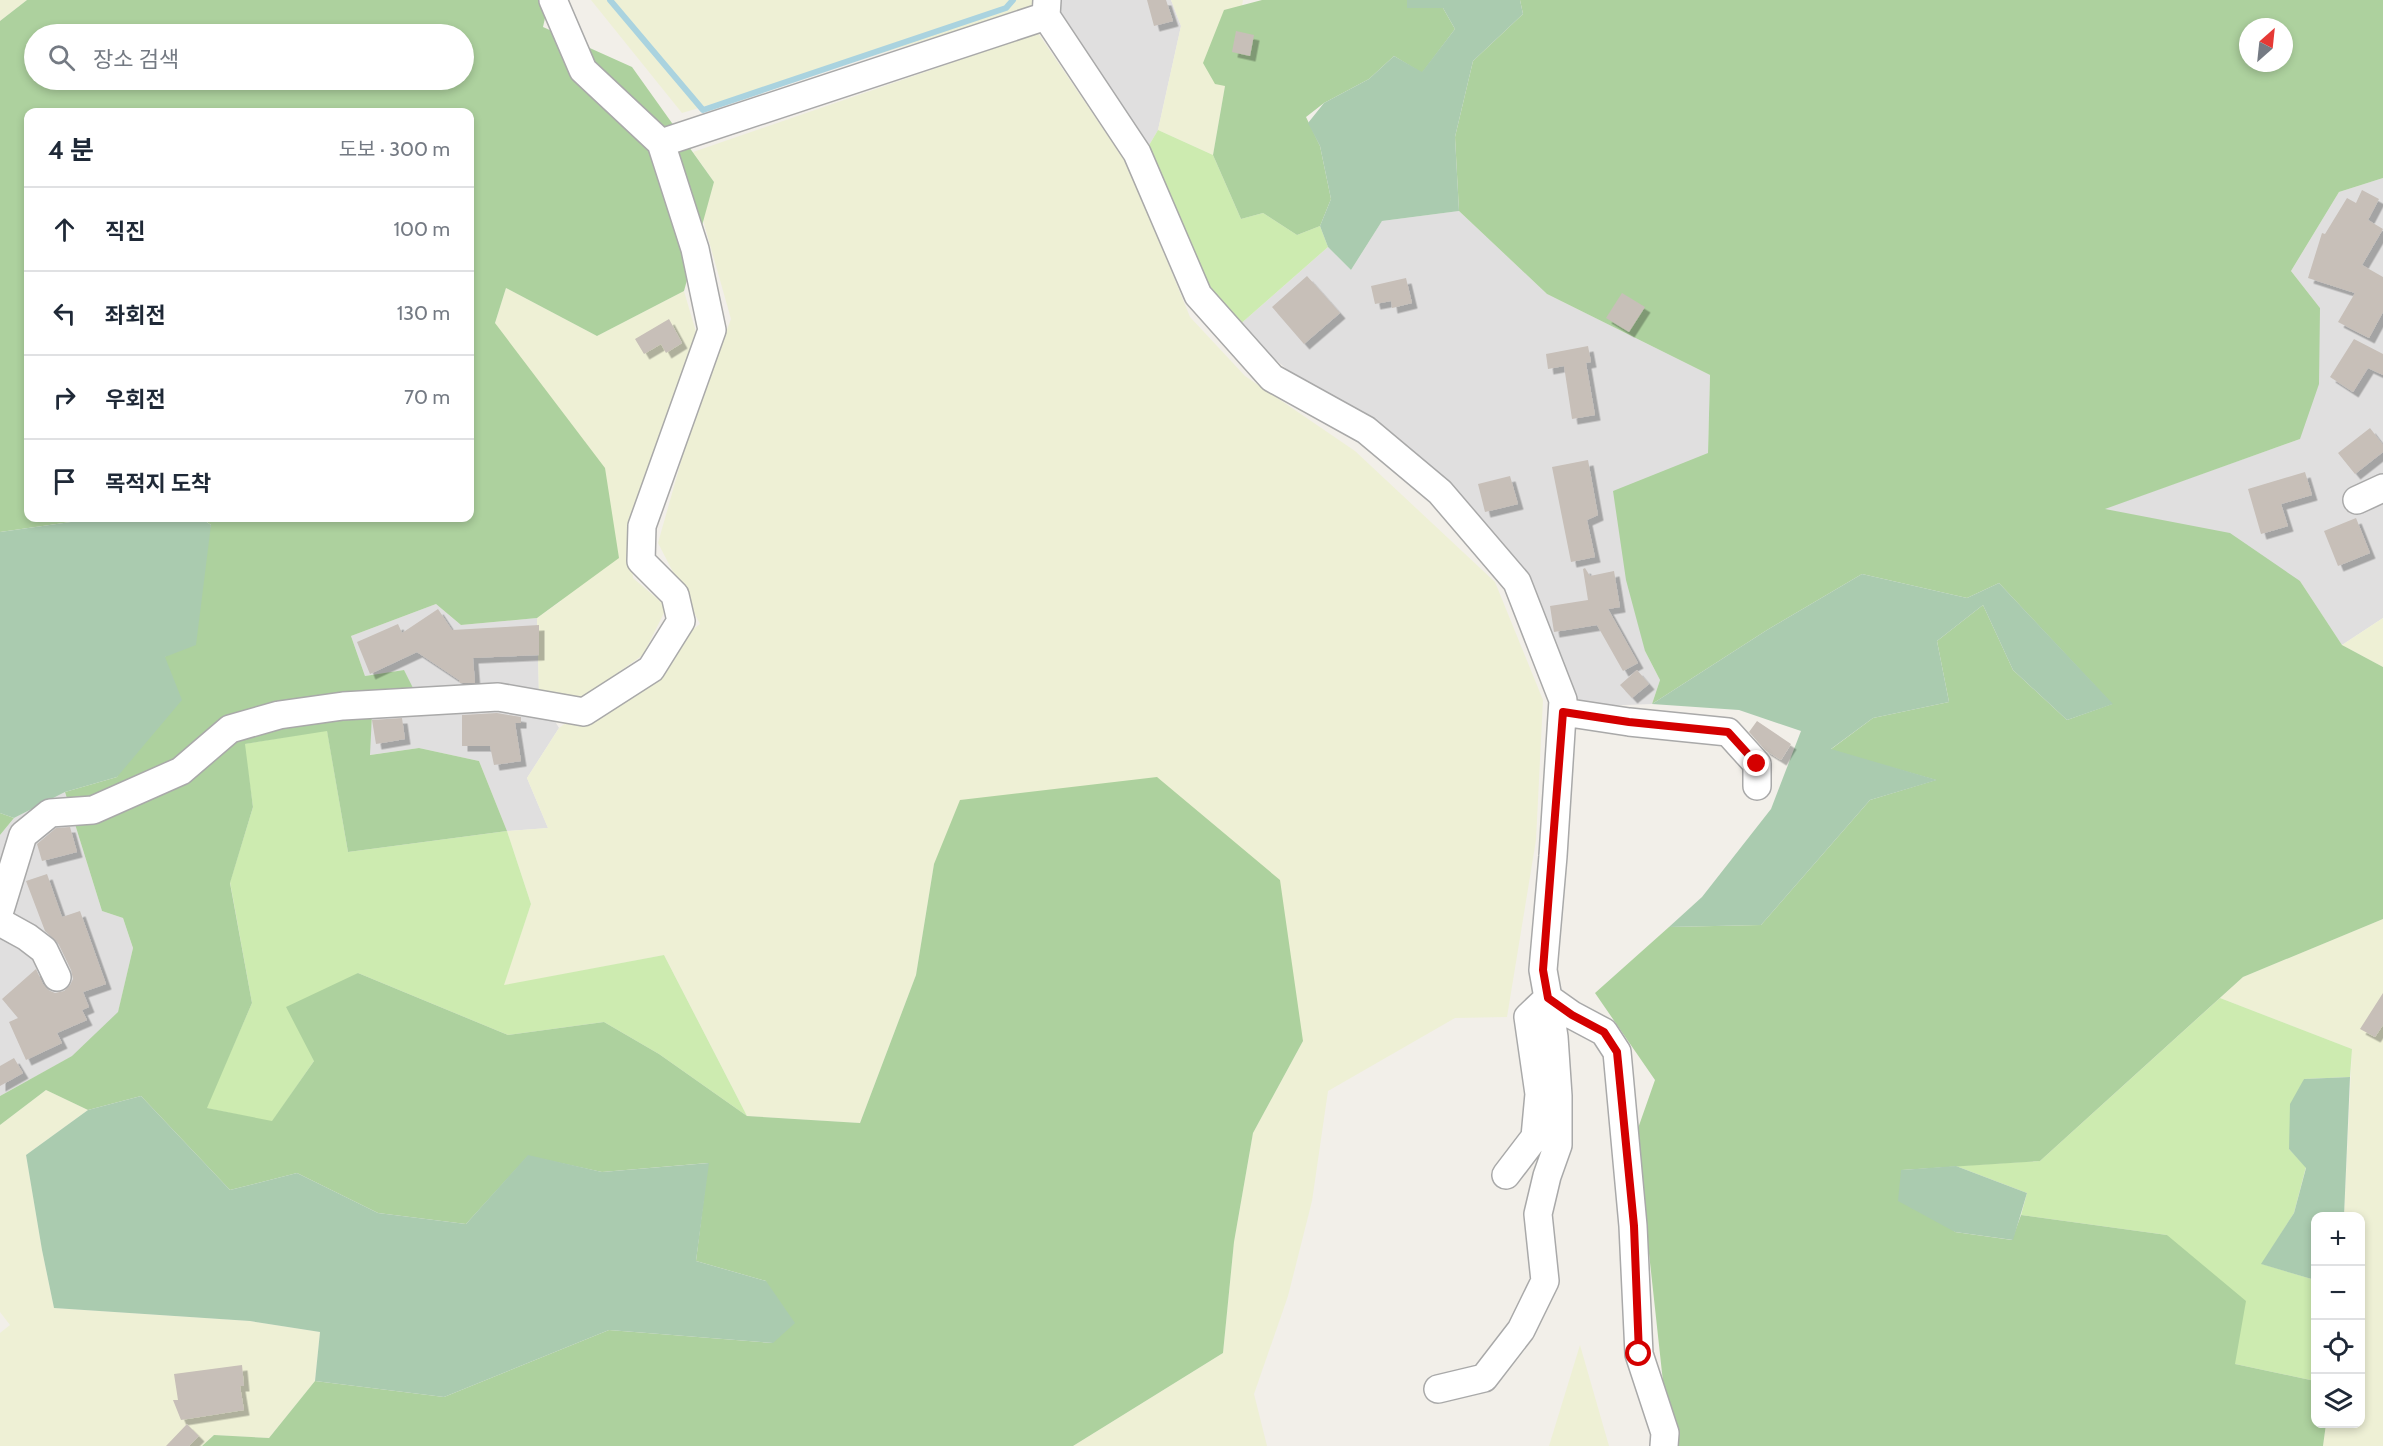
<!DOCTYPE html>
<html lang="ko">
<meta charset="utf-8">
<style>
body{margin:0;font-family:Cabin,"Noto Sans KR",sans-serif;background:#f2f2f3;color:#1f2937}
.controls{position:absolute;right:18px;bottom:18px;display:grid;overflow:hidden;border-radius:12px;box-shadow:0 3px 9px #0003}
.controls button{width:54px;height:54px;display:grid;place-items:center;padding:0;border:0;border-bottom:2px solid #e0e1e3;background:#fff;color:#1f2937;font:30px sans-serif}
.compass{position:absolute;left:2239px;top:18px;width:54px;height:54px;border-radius:50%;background:#fff;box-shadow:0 3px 9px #0003;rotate:27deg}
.stop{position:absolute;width:18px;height:18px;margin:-14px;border:4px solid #d40000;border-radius:50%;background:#fff}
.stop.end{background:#d40000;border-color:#fff;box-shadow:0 2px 6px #0008}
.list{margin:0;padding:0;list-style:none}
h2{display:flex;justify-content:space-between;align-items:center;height:78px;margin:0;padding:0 24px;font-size:26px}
h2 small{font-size:20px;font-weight:400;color:#747a83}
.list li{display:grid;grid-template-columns:39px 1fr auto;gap:18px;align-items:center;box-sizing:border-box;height:84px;padding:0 24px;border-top:2px solid #e0e1e3}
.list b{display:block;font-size:22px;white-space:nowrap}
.list em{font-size:20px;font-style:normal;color:#747a83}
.icon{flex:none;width:33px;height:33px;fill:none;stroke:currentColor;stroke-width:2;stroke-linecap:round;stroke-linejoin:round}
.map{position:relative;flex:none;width:2383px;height:1446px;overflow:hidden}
.search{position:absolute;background:#fff;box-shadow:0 3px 9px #0003;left:24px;top:24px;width:450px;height:66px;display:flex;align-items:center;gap:15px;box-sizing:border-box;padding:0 21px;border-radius:33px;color:#747a83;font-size:22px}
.panel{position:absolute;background:#fff;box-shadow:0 3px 9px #0003;left:24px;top:108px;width:450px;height:414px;border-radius:12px}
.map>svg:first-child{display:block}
.residential{fill:#e0dfdf}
.farmland{fill:#eef0d5}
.grass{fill:#cdebb0}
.forest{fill:#add19e;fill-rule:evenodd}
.cemetery{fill:#aacbaf}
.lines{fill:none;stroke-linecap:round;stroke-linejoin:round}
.stream{stroke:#aad3df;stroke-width:6}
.building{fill:#c7bfb8;filter:url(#shadow)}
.minor-casing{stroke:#a9a9a9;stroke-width:30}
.minor{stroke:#fff;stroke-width:27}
.route{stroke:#d40000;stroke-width:8}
</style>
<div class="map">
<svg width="2383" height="1446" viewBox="0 0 2383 1446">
<defs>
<filter id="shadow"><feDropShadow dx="5.5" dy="5.5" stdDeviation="0" flood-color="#0004"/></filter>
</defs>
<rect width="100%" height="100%" fill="#f2efe9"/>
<path class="residential" d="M1061,0H1171L1181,26L1158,130L1145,152L1061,20Z
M2383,178V618L2342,645L2300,581L2103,509L2300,439L2320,308L2291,271L2339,192Z
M1459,211L1547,294L1710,375L1708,453L1645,651L1660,680L1652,704L1573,707L1508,556L1237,327L1328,247L1351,270L1382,221Z
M436,604L461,625L537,618L539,695L559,728L527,778L548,828L507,831L479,761L419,748L369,755L372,714L404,670L365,676L351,636Z
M65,792L102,911L123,918L133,948L118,1013L73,1056L0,1096V835L14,818Z"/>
<path class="farmland" d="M0,0H27L0,21Z
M591,0H1034L1032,8L682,113Z
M1171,0H1243L1242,6L1224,11L1225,86L1213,155L1158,130L1181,26Z
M1038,33L1129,167L1190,317L1245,376L1355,451L1495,582L1543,700L1536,840L1507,1017L1455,1018L1328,1091L1312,1201L1288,1296L1254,1394L1267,1446H1073L1223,1353L1234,1242L1253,1133L1303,1041L934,864L916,975L860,1123L747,1116L664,955L503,986L531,904L507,831L548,828L527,778L559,728L700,624L658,543L693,419L731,319L703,220L714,182L693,152Z
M506,288L597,336L684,291L696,332L630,528L633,578L667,607L643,655L583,697L539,695L537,618L561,601L495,323Z
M2383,618V667L2342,645Z
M2383,919V1446H2323L2326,1424H2360V1216H2344L2352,1049L2220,998L2243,977Z
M46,1090L88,1110L26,1155L42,1250L54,1308L250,1321L320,1332L315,1381L269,1438L214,1435L202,1446H0V1333L10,1325L0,1312V1125Z
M1580,1345L1609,1446H1549Z"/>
<path class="grass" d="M1158,130L1213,155L1241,219L1263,213L1297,235L1320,226L1328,247L1237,327L1206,293L1145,152Z
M327,730L348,852L507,831L531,904L504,985L664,955L747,1116L659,1054L604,1022L508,1035L358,973L314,1061L272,1122L206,1108L252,1003L230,882L253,807L244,744Z
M2220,998L2352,1049L2350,1077L2304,1079L2289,1149L2306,1167L2294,1213L2262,1264L2315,1280V1381L2235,1364L2167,1235L2021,1215L2027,1193L1956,1166L2040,1161Z"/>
<path class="forest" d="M27,0H549L543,27L632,67L714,182L684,291L597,336L506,288L495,323L605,468L619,558L537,618L461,625L436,604L351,636L365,676L404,670L416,694L372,714L370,755L419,748L479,761L507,831L348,852L327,731L245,744L253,807L230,883L252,1003L207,1108L272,1121L314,1061L286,1007L358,973L508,1035L604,1022L659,1054L747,1116L860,1123L916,975L934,864L960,800L1157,777L1280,880L1303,1041L1253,1133L1234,1242L1223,1353L1073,1446H202L214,1435L269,1438L315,1381L444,1397L609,1330L773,1343L766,1281L696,1261L708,1163L602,1172L528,1156L466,1224L378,1213L297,1173L230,1190L141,1096L88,1110L46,1090L0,1125V1096L72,1056L118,1012L133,948L123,918L102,911L65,792L117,777L165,657L211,525L201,518H470V112H28V518H99L0,532V21ZM34,34H464V80H34Z
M1262,0H1407V8H1443L1455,29L1422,73L1394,56L1369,79L1324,103L1306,117L1320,146L1331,199L1320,226L1297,235L1263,213L1241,219L1213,155L1225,86L1215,84L1203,63L1224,10Z
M1520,0H2383V178L2339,192L2291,271L2320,308L2319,384L2300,439L2105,509L2230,533L2300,581L2342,645L2383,667V919L2243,977L2040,1161L1902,1170L1955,1232L2012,1240L2021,1215L2167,1235L2246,1301L2235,1364L2315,1381L2316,1424H2326L2323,1446H1670L1636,1134L1655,1080L1595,993L1669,927L1761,925L1870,800L1936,780L1830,750L1873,718L1949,702L1937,641L1983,605L2013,670L2067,720L2112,704L1999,583L1967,598L1862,574L1767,630L1652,704L1660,680L1645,651L1626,580L1613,491L1708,453L1710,375L1547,294L1459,211L1455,137L1473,61L1523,14ZM2248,27H2284V63H2248Z
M0,813L14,818L0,835Z"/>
<path class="cemetery" d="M1407,0H1520L1523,14L1473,61L1455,137L1459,211L1382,221L1351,270L1328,247L1320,226L1331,199L1320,146L1308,123L1324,103L1369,79L1394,56L1422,72L1455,29L1443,8H1407Z
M99,518H201L211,525L196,645L165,657L182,700L117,777L65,792L14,818L0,813V532Z
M1862,574L1967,598L1999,583L2113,704L2067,720L2013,670L1983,605L1937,641L1949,702L1873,718L1831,749L1937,780L1870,800L1761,925L1669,927L1702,897L1771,809L1801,731L1739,710L1652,704L1767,630Z
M2350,1077L2344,1216H2316L2315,1280L2261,1264L2294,1213L2306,1168L2289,1149L2290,1104L2304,1079Z
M141,1096L230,1190L297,1173L378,1213L466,1224L528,1155L602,1172L709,1163L696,1261L766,1281L795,1323L773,1343L609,1330L444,1397L315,1381L320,1332L250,1321L54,1308L42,1250L26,1155L88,1110Z
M1956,1166L2027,1193L2013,1240L1955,1232L1898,1201L1901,1170Z"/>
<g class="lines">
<path class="stream" d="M610,0L703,110L1006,8L1013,0"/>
</g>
<path class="building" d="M1147,0H1166L1173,21L1154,26Z
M1236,31L1254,35L1250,56L1232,52Z
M2362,190L2379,199L2368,220L2383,229L2362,265L2383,277V312L2369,338L2338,322L2355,293L2308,278L2322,233L2325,234L2347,198L2356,203Z
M1307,276L1340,313L1304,344L1272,307Z
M1406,278L1412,303L1392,308L1391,301L1375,304L1371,286Z
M1622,293L1645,307L1629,332L1606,318Z
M669,319L682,343L666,353L661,344L644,354L635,339Z
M2354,339L2383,354V375L2368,368L2353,392L2330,377Z
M1588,346L1591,362L1586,363L1595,415L1572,419L1564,366L1548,369L1546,354Z
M2370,428L2383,445V452L2355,474L2338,453Z
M1588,460L1598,515L1587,520L1595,557L1571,562L1552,467Z
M2305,472L2312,495L2281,504L2288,526L2261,534L2248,489Z
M1510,476L1518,504L1485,512L1478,484Z
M2356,518L2370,553L2338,566L2324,531Z
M1585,568L1590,576L1614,571L1620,607L1608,609L1638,663L1623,671L1597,625L1554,632L1550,606L1588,600L1583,569Z
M438,609L452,630L539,625V655L473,658L475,683H460L459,680L417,652L370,674L357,642L398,624L402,633Z
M1637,670L1649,684L1632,698L1620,685Z
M497,713L521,717V723H515L521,761L494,765L490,746H462V715Z
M402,718L405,739L376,744L372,720Z
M1757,721L1791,744L1781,760L1765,750L1749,732Z
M70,827L77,852L42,861L37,844L56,828Z
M47,874L62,917L80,911L106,984L83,992L89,1007L82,1010L87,1020L57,1033L62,1043L26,1060L9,1022L18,1018L2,999L36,969L43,984L48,990L55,993L64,991L70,985L73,979L71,970L58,943L45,931L26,881Z
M2383,993V1025L2375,1037L2360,1029Z
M14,1058L23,1073L0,1086V1066Z
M242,1365L244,1386H240L244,1410L181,1420L173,1400H178L174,1374Z
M187,1424L199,1436L189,1446H166Z"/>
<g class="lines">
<defs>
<path id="minor" d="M553,0L583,70L661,143L1046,16
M1047,0L1046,16L1137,153L1198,295L1272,378L1366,430L1440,492L1517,582L1563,700L1553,856L1543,970L1548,998L1572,1015L1604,1032L1617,1052L1633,1226L1639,1354L1665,1433L1664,1446
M2357,500L2383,488
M1563,712L1629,722L1728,732L1757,764V786
M0,910L23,835L50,813L93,810L181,771L230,729L279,715L343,706L498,697L584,712L651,669L681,621L675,595L641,561L642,526L712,330L695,249L661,143
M0,922L27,937L44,950L57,977
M1506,1175L1535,1137L1539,1094L1528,1017L1548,998
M1438,1389L1484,1378L1521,1330L1545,1281L1538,1214L1547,1176L1558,1145V1096L1554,1037L1548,998"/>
</defs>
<use href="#minor" class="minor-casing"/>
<use href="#minor" class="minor"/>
</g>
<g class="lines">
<path class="route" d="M1639,1354L1634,1226L1617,1052L1604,1032L1572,1015L1548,998L1543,970L1563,712L1629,722L1728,732L1757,764"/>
</g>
</svg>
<div class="controls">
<button>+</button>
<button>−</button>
<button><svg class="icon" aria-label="locate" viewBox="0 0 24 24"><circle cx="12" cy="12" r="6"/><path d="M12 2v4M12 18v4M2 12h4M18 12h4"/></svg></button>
<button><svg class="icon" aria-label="layers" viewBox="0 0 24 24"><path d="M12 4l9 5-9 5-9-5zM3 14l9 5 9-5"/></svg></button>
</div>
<svg class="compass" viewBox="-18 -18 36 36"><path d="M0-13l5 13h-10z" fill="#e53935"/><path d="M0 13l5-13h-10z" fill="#747a83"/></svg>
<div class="stop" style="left:1639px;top:1354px"></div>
<div class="stop end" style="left:1757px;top:764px"></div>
<div class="search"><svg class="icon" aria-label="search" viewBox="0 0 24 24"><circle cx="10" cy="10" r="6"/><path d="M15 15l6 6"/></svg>장소 검색</div>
<section class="panel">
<h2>4 분<small>도보 · 300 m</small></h2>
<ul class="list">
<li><svg class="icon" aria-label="ahead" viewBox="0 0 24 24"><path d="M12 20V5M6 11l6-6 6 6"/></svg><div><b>직진</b></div><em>100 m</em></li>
<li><svg class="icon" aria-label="left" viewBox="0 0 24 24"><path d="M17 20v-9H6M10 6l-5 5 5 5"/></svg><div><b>좌회전</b></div><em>130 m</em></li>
<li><svg class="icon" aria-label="right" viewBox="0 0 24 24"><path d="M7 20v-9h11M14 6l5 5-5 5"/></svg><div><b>우회전</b></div><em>70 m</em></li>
<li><svg class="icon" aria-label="arrive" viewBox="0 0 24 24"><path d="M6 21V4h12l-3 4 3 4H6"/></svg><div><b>목적지 도착</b></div></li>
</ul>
</section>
</div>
